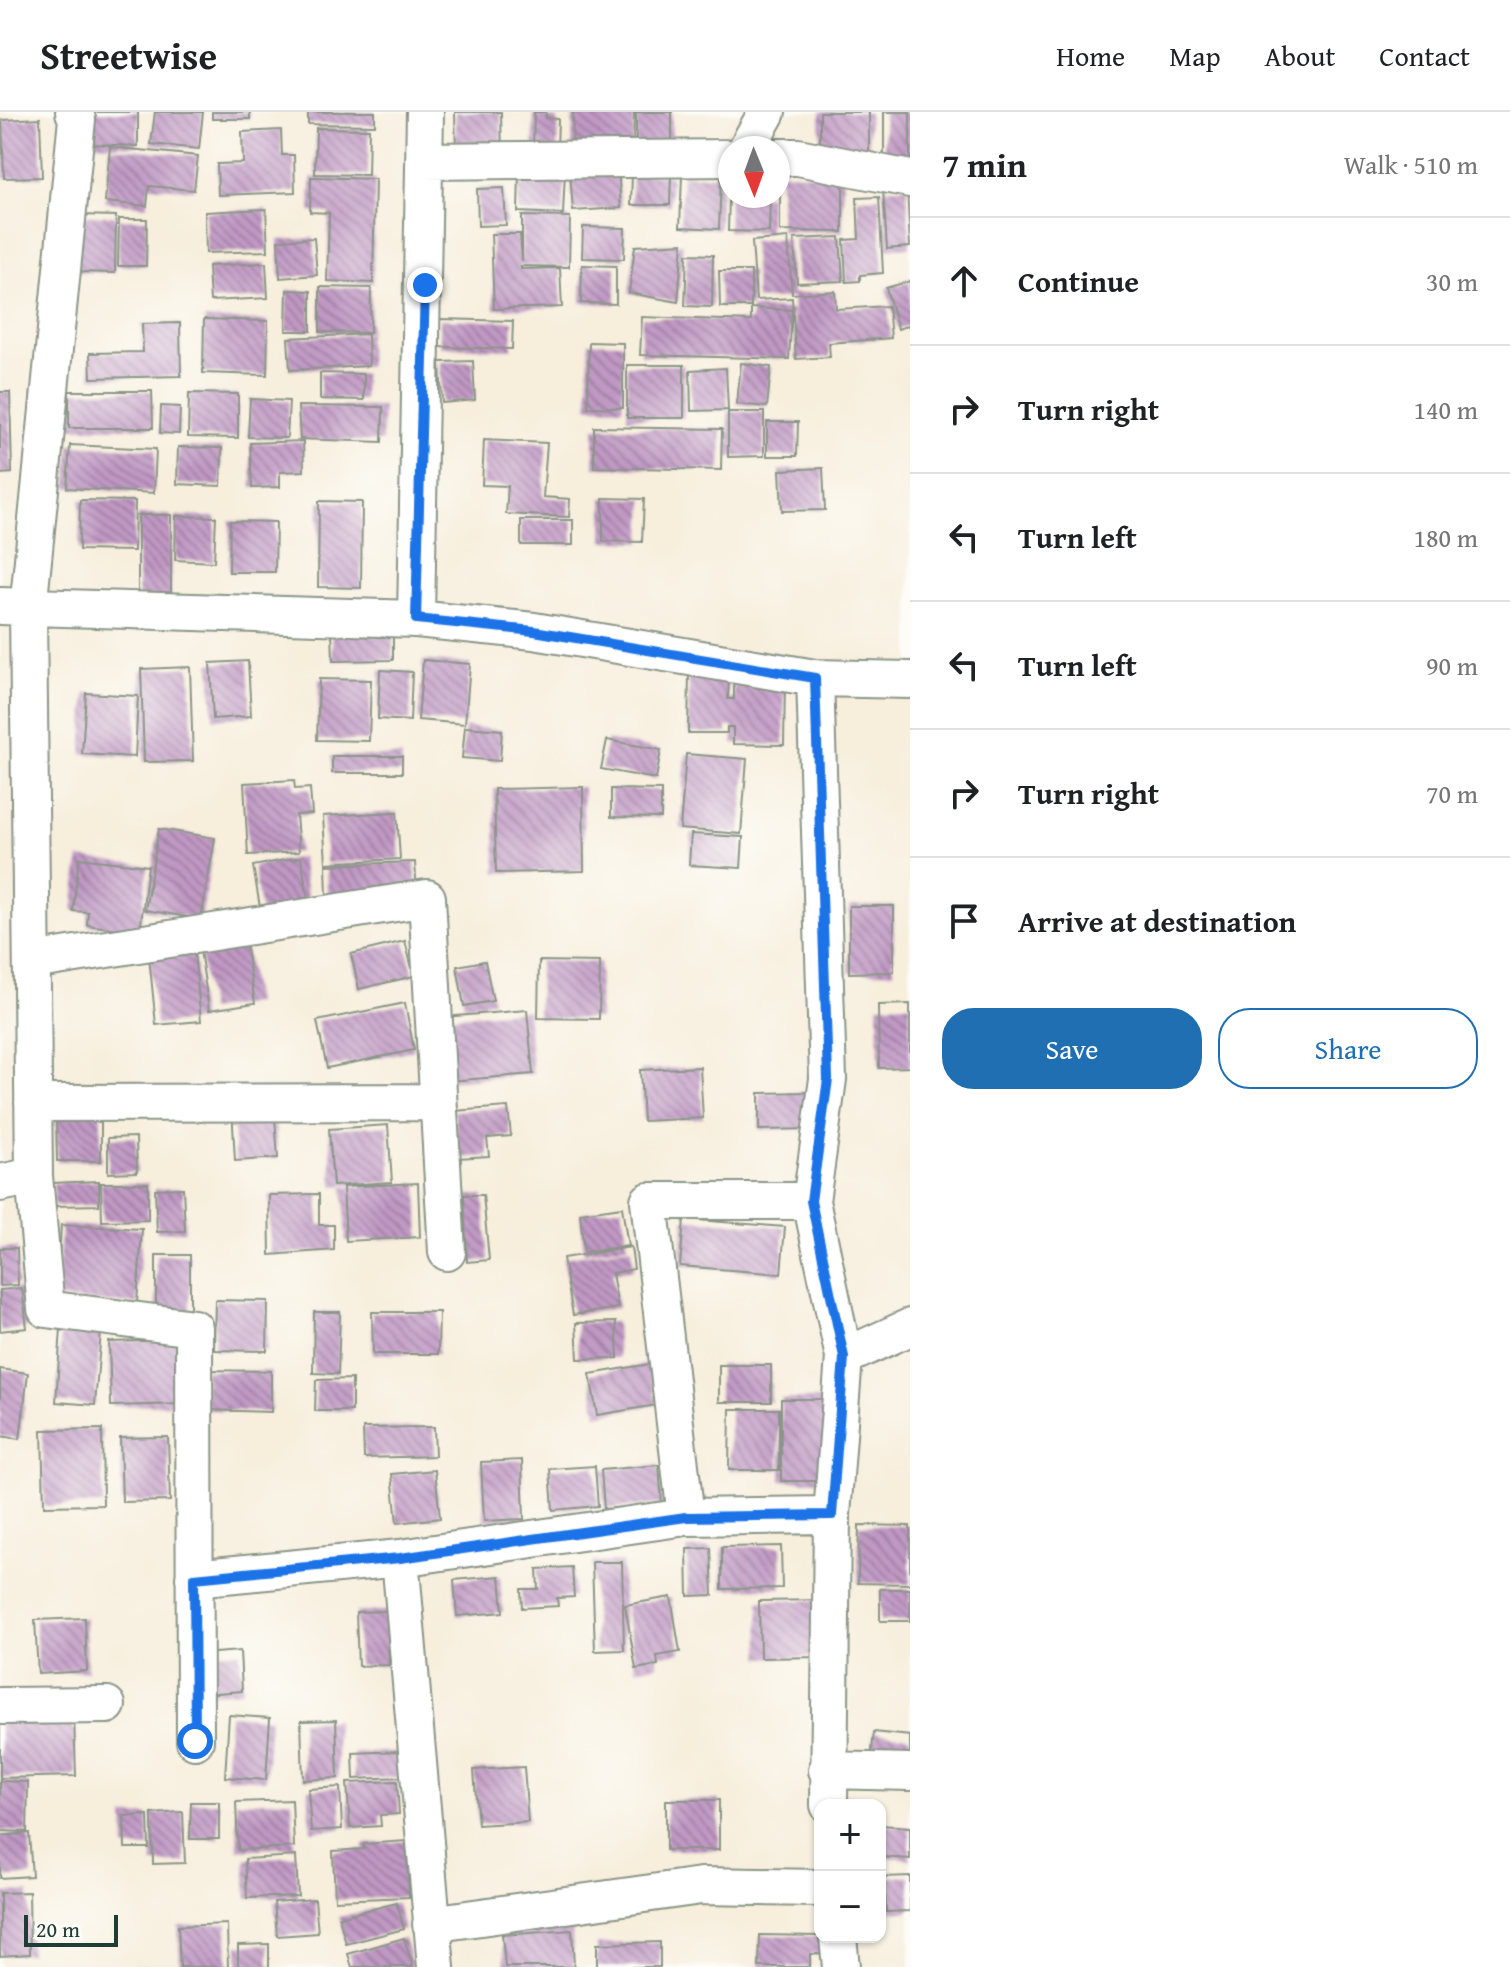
<!DOCTYPE html>
<meta charset="utf-8">
<style>
body{margin:0;font-family:"Gentium Book Plus",serif;background:#f6f6f6;color:#202124}
.controls{position:absolute;right:24px;bottom:24px;display:grid;overflow:hidden;border-radius:16px;box-shadow:0 2px 6px #0004}
.controls button{width:72px;height:72px;display:grid;place-items:center;padding:0;border:0;border-bottom:2px solid #e0e0e0;background:#fff;color:#202124;font:40px sans-serif}
.compass{position:absolute;left:718px;top:24px;width:72px;height:72px;border-radius:50%;background:#fff;box-shadow:0 2px 6px #0004;rotate:179deg}
.scale{position:absolute;left:24px;bottom:20px;width:94px;box-sizing:border-box;padding-left:8px;border:4px solid #1f3d34;border-top:0;font-size:22px;line-height:28px;white-space:nowrap;color:#1f3d34;-webkit-text-stroke:6px #fdfcf7;paint-order:stroke}
.stop{position:absolute;width:24px;height:24px;margin:-18px;border:6px solid #1a73e8;border-radius:50%;background:#fff}
.stop.end{background:#1a73e8;border-color:#fff;box-shadow:0 2px 8px #0008}
.list{margin:0;padding:0;list-style:none}
h2{display:flex;justify-content:space-between;align-items:center;height:104px;margin:0;padding:0 32px;font-size:34px}
h2 small{font-size:26px;font-weight:400;color:#757577}
.list li{display:grid;grid-template-columns:52px 1fr auto;gap:24px;align-items:center;box-sizing:border-box;height:128px;padding:0 32px;border-top:2px solid #e0e0e0}
.list b{display:block;font-size:30px;white-space:nowrap}
.list em{font-size:26px;font-style:normal;color:#757577}
.actions{display:flex;gap:16px;padding:24px 32px}
.actions a{flex:1;padding:18px 0;border:2px solid #1f6fb2;border-radius:32px;text-align:center;font-size:28px;color:#1f6fb2}
.actions .main{background:#1f6fb2;color:#fff}
.icon{flex:none;width:44px;height:44px;fill:none;stroke:currentColor;stroke-width:2;stroke-linecap:round;stroke-linejoin:round}
.map{position:relative;flex:none;width:910px;height:1855px;overflow:hidden}
header{display:flex;align-items:center;gap:48px;box-sizing:border-box;height:112px;padding:0 40px;background:#fff;border-bottom:2px solid #e0e0e0}
header strong{font-size:38px}
nav{display:flex;gap:44px;margin-inline-start:auto;font-size:28px}
main{display:flex}
aside{flex:1;background:#fff}
.map>svg:first-child{display:block}
.building{fill:url(#building-back-hatch)}
.lines{fill:none;stroke-linecap:round;stroke-linejoin:round}
.minor-casing{stroke:#8b9688;stroke-width:40}
.minor{stroke:#fff;stroke-width:36}
.route{stroke:#1a73e8;stroke-width:10}
</style>
<header>
<strong>Streetwise</strong>
<nav><a>Home</a><a>Map</a><a>About</a><a>Contact</a></nav>
</header>
<main>
<div class="map">
<svg width="910" height="1855" viewBox="0 0 910 1855">
<defs>
<pattern id="building-back-hatch" width="6" height="6" patternUnits="userSpaceOnUse" patternTransform="scale(2)"><rect width="6" height="6" fill="#c098c4"/><path d="M-1 5l2 2M0 0l6 6M5-1l2 2" fill="none" stroke="#9b7da0"/></pattern>
</defs>
<rect width="100%" height="100%" fill="#fdfcf7"/>
<filter id="ink" filterUnits="userSpaceOnUse"><feTurbulence type="fractalNoise" baseFrequency=".0125" numOctaves="2"/><feDisplacementMap in="SourceGraphic" scale="16" xChannelSelector="R" yChannelSelector="G"/><feConvolveMatrix kernelMatrix="1 2 1 2 8 2 1 2 1" color-interpolation-filters="sRGB"/></filter>
<filter id="wash" filterUnits="userSpaceOnUse"><feTurbulence type="fractalNoise" baseFrequency=".006" numOctaves="4" result="noise"/><feDisplacementMap in="SourceGraphic" scale="32" xChannelSelector="R" yChannelSelector="G"/><feGaussianBlur stdDeviation="1.8" result="paint"/><feColorMatrix in="noise" values="0 0 0 0 0 0 0 0 0 0 0 0 0 0 0 0 0 1.4 0 .05"/><feComposite in="paint" operator="in"/></filter>
<g filter="url(#wash)">
<rect width="100%" height="100%" fill="#f7eedc"/>
<g id="blocks">
<path class="building" d="M91,0H138V34L91,32Z
M155,0H203L199,37L151,32Z
M212,0H250V7H212Z
M308,0H375V13L308,12Z
M455,0H501L502,42H456Z
M534,0H546V6L558,7L557,40L533,39Z
M573,0H634L633,41L572,40Z
M636,0H672V32L636,31Z
M820,0H869V44H820Z
M884,0H910V58H884Z
M40,6L42,65L4,66L2,8Z
M316,16L369,17L368,63L315,62Z
M281,18L282,43H294L295,80L218,83L217,52L243,51L242,20Z
M110,35L198,44L194,78L149,74L147,94L105,90Z
M618,56L621,96L573,99L570,59Z
M519,59L565,60L563,102L518,100Z
M780,61L843,62V120L780,119Z
M632,62L671,63L670,93H631Z
M682,63L721,64L719,117L680,115Z
M311,65L375,67L373,171L327,169L329,101L310,100Z
M907,75L910,135L887,137L883,77Z
M504,76L506,113L478,114L477,77Z
M729,84H770L769,120L728,119Z
M879,85L883,161L860,163V169L846,170L844,128L859,127L857,86Z
M266,97L268,139L206,141L205,100Z
M79,103L116,104L115,161L78,160Z
M522,104L570,105L569,155L521,154V157L560,156L562,195L494,197L491,122H520L522,149Z
M119,107H147L146,154H118Z
M583,115L625,116L624,147L582,146Z
M840,125L843,169L797,171L794,127Z
M314,126L317,163L280,166L278,128Z
M788,126L792,182L835,179L836,197L888,194L891,226L829,231L830,245L796,247L792,186L756,188L752,129Z
M683,131L678,190L629,181L635,134Z
M687,142L713,143L712,195L685,194Z
M266,151L268,186L210,189L208,154Z
M582,153L616,154V192L581,191Z
M719,159H751V195H720Z
M910,169V213L898,217L886,176Z
M320,175L371,176L370,221L320,220Z
M287,178L311,179V219H286Z
M751,196L792,198L789,247L640,243L642,205L751,209Z
M204,207L268,209L267,263L203,261Z
M440,207L513,209L512,237L440,235Z
M180,211L181,264L91,266L90,241L143,240L142,212Z
M368,222L369,254L290,258L288,226Z
M589,230L623,231V296L588,295Z
M473,249L475,288L442,291L440,250Z
M741,251L771,255L767,295L737,292Z
M627,253H684V306H627Z
M726,256L728,298L691,299L690,258Z
M320,261L364,262V288L320,287Z
M69,279H152L153,316H69Z
M0,280H10L12,361L0,362Z
M189,281L238,282V326L188,325Z
M250,287L289,289L287,326L248,325Z
M161,294L180,295L179,322L160,321Z
M298,294L383,295L382,330L300,327Z
M728,300H764V344L728,345Z
M767,310H798L797,344H767Z
M594,315L722,317L721,358L594,355Z
M484,328L547,331L543,385L570,387L569,405L506,402L508,374L482,373Z
M303,329L304,359L280,360V375L252,376L250,331Z
M70,333L156,337L154,381L67,376Z
M178,335L222,336L221,374L177,372Z
M823,356L825,398L782,399L780,358Z
M603,386L644,387L642,430L603,429Z
M80,388L135,389L134,439L79,438Z
M319,389L362,390L361,476L318,475Z
M138,403H171V497H138Z
M176,404L216,405L214,450L175,448Z
M521,408H573V433H521Z
M230,409L276,410L275,460H229Z
M393,517V548L333,549L332,519Z
M423,548L470,552L465,612L418,608Z
M248,549L251,604L213,607L210,551Z
M190,555L193,649L144,650L141,557Z
M380,558L412,560L410,609L378,607Z
M689,560L729,561L728,587H734V570L785,571L784,633L733,632V615H727V621H688Z
M319,567L371,568L369,629L317,628Z
M86,581L138,584L135,645L82,642Z
M465,615L502,618L500,649L462,646Z
M607,628L661,638L656,667L601,657Z
M686,642L747,647L741,722L680,717Z
M332,644H402V661H332Z
M294,668L295,677L310,676L312,702L296,703L299,740L248,743L244,671Z
M583,675L584,759L496,761L494,677Z
M611,677L661,678V706L611,705Z
M397,700L400,747L326,751L323,704Z
M159,717L215,726L201,807L145,798Z
M691,722L743,725L741,756L689,753Z
M301,745L309,793L261,801L253,754Z
M79,746L148,754L140,820L87,813L88,800L73,799Z
M415,750L417,780L327,784L326,753Z
M849,794H894V860L849,861Z
M405,829L414,864L359,877L351,842Z
M245,831L255,891L209,898L200,838Z
M194,840L201,909L156,913L149,844Z
M485,849L493,889L464,894L457,854Z
M539,849L600,850L599,907L538,906Z
M405,891L414,938L327,956L317,909Z
M910,892V955L879,956L878,893Z
M527,898L533,962L450,969L444,905Z
M700,955L703,1006L643,1009L640,958Z
M812,980L813,1017L759,1018V981Z
M274,992L278,1046L235,1049L232,995Z
M508,995L511,1024L487,1026L489,1044L458,1046L454,999Z
M56,1001H101V1049H57Z
M388,1013L392,1070L333,1074L329,1017Z
M136,1025L137,1060L108,1061V1026Z
M99,1069V1093L54,1094L53,1071Z
M101,1071H148V1108L102,1109Z
M418,1071L420,1125L346,1129L343,1075Z
M183,1076L185,1119L157,1120L155,1077Z
M319,1082V1113H334V1138L270,1143L269,1083Z
M464,1083H483L489,1148L467,1150Z
M622,1095L628,1134L584,1140L580,1101Z
M684,1107L785,1115L781,1162L680,1154Z
M61,1113L142,1117L137,1192L57,1187Z
M631,1135L634,1157L612,1161L618,1196L573,1203L563,1146Z
M0,1136H17L18,1173L0,1174Z
M156,1143H190V1200H156Z
M22,1176L27,1216L0,1219V1178Z
M215,1188L268,1189L267,1239L214,1238Z
M314,1200H340L338,1262L313,1261Z
M372,1200H439L438,1242H373Z
M616,1210L618,1246L578,1247L576,1211Z
M61,1216L101,1219L95,1293L56,1290Z
M182,1228L184,1292L111,1294L109,1230Z
M650,1252L657,1293L597,1303L590,1262Z
M719,1253H771V1290H719Z
M0,1257L28,1261L20,1327L0,1324Z
M205,1258L271,1259V1300L204,1298Z
M352,1267V1299H315L316,1268Z
M781,1287H830V1369H781Z
M730,1297H779V1358H729Z
M434,1315L435,1344L364,1346L363,1316Z
M102,1317L103,1393L44,1394L42,1318Z
M168,1325L170,1389L122,1390L120,1326Z
M522,1348L524,1407L484,1409L481,1350Z
M659,1353L662,1392L604,1397L601,1358Z
M595,1354L598,1394L553,1398L550,1357Z
M435,1358L440,1406L397,1411L392,1362Z
M859,1413L910,1414V1472L858,1471Z
M781,1434L782,1476L722,1477V1435Z
M711,1436L713,1483L688,1484L687,1437Z
M592,1450H622L624,1538L595,1539Z
M572,1455L574,1485L557,1486L558,1494L522,1496L521,1477H538L537,1457Z
M500,1464L503,1500L457,1504L454,1468Z
M880,1477H910V1509H880Z
M671,1485L680,1540L657,1544L658,1553L636,1557L625,1493Z
M821,1488L822,1545L760,1546L759,1489Z
M387,1499L389,1553L358,1554L356,1500Z
M85,1506L87,1559L38,1562L35,1508Z
M240,1539L242,1579L204,1582L201,1542Z
M74,1603L76,1664L0,1666V1606Z
M229,1603L270,1606L266,1668L225,1665Z
M336,1608L338,1666L303,1668L301,1609Z
M874,1620L910,1624V1651L871,1647Z
M402,1639L403,1665L354,1667L353,1641Z
M524,1655L528,1710L478,1713L474,1658Z
M0,1669L28,1670L27,1720L0,1719Z
M397,1669L399,1702L380,1703L381,1714L350,1716L347,1671Z
M340,1675L342,1717L311,1719L308,1677Z
M292,1688L294,1735L238,1738L236,1690Z
M666,1688H719V1738H666Z
M191,1690H219V1727H190Z
M183,1700L185,1751L153,1752L152,1702Z
M148,1703L149,1736H125L124,1704Z
M880,1713L910,1715V1747L880,1745Z
M29,1721L32,1764L0,1766V1724Z
M406,1729L409,1785L335,1788L333,1739L364,1737V1732Z
M296,1744L298,1784L247,1786L245,1747Z
M910,1764V1799L886,1800L884,1765Z
M29,1780L30,1842L0,1844V1781Z
M315,1787L318,1821L277,1824L274,1790Z
M397,1791L404,1817L346,1832L339,1805Z
M227,1812L228,1855H180L178,1814Z
M572,1818L574,1855H505L502,1823Z
M760,1823L820,1824L821,1842H810V1855H759Z
M404,1826L413,1855H352L348,1842Z
M660,1830V1855H597V1832Z
M269,1832V1855H238V1833Z"/>
</g>
</g>
<g filter="url(#ink)">
<use href="#blocks" fill-opacity="0" stroke="#8b9688" stroke-width="2"/>
<g class="lines">
<defs>
<path id="minor" d="M74,0L77,7L28,498L34,1064L46,1197L194,1216L195,1629
M747,36L767,0
M778,45H798L910,67
M426,49L730,46
M0,494L416,507L534,519L815,566L910,568
M416,507L425,0
M815,566L828,967L811,1089L844,1245L832,1403L829,1693
M32,849L427,786L447,1140
M33,991L438,990
M0,1071L34,1064
M844,1245L910,1215
M686,1405L649,1089H811
M400,1446L436,1855
M194,1466L400,1446L686,1405L832,1403
M0,1594L107,1593
M827,1658L910,1660
M431,1812L701,1774L820,1776
M838,1825L841,1855"/>
</defs>
<use href="#minor" class="minor-casing"/>
<use href="#minor" class="minor"/>
</g>
</g>
<g class="lines" filter="url(#ink)">
<path class="route" d="M195,1629L194,1466L400,1446L686,1405L832,1403L844,1245L811,1089L828,967L815,566L534,519L416,507L425,173"/>
</g>
</svg>
<div class="controls">
<button>+</button>
<button>−</button>
</div>
<svg class="compass" viewBox="-18 -18 36 36"><path d="M0-13l5 13h-10z" fill="#e53935"/><path d="M0 13l5-13h-10z" fill="#757577"/></svg>
<div class="scale">20 m</div>
<div class="stop" style="left:195px;top:1629px"></div>
<div class="stop end" style="left:425px;top:173px"></div>
</div>
<aside>
<h2>7 min<small>Walk · 510 m</small></h2>
<ul class="list">
<li><svg class="icon" aria-label="ahead" viewBox="0 0 24 24"><path d="M12 20V5M6 11l6-6 6 6"/></svg><div><b>Continue</b></div><em>30 m</em></li>
<li><svg class="icon" aria-label="right" viewBox="0 0 24 24"><path d="M7 20v-9h11M14 6l5 5-5 5"/></svg><div><b>Turn right</b></div><em>140 m</em></li>
<li><svg class="icon" aria-label="left" viewBox="0 0 24 24"><path d="M17 20v-9H6M10 6l-5 5 5 5"/></svg><div><b>Turn left</b></div><em>180 m</em></li>
<li><svg class="icon" aria-label="left" viewBox="0 0 24 24"><path d="M17 20v-9H6M10 6l-5 5 5 5"/></svg><div><b>Turn left</b></div><em>90 m</em></li>
<li><svg class="icon" aria-label="right" viewBox="0 0 24 24"><path d="M7 20v-9h11M14 6l5 5-5 5"/></svg><div><b>Turn right</b></div><em>70 m</em></li>
<li><svg class="icon" aria-label="arrive" viewBox="0 0 24 24"><path d="M6 21V4h12l-3 4 3 4H6"/></svg><div><b>Arrive at destination</b></div></li>
</ul>
<div class="actions"><a class="main">Save</a><a>Share</a></div>
</aside>
</main>
